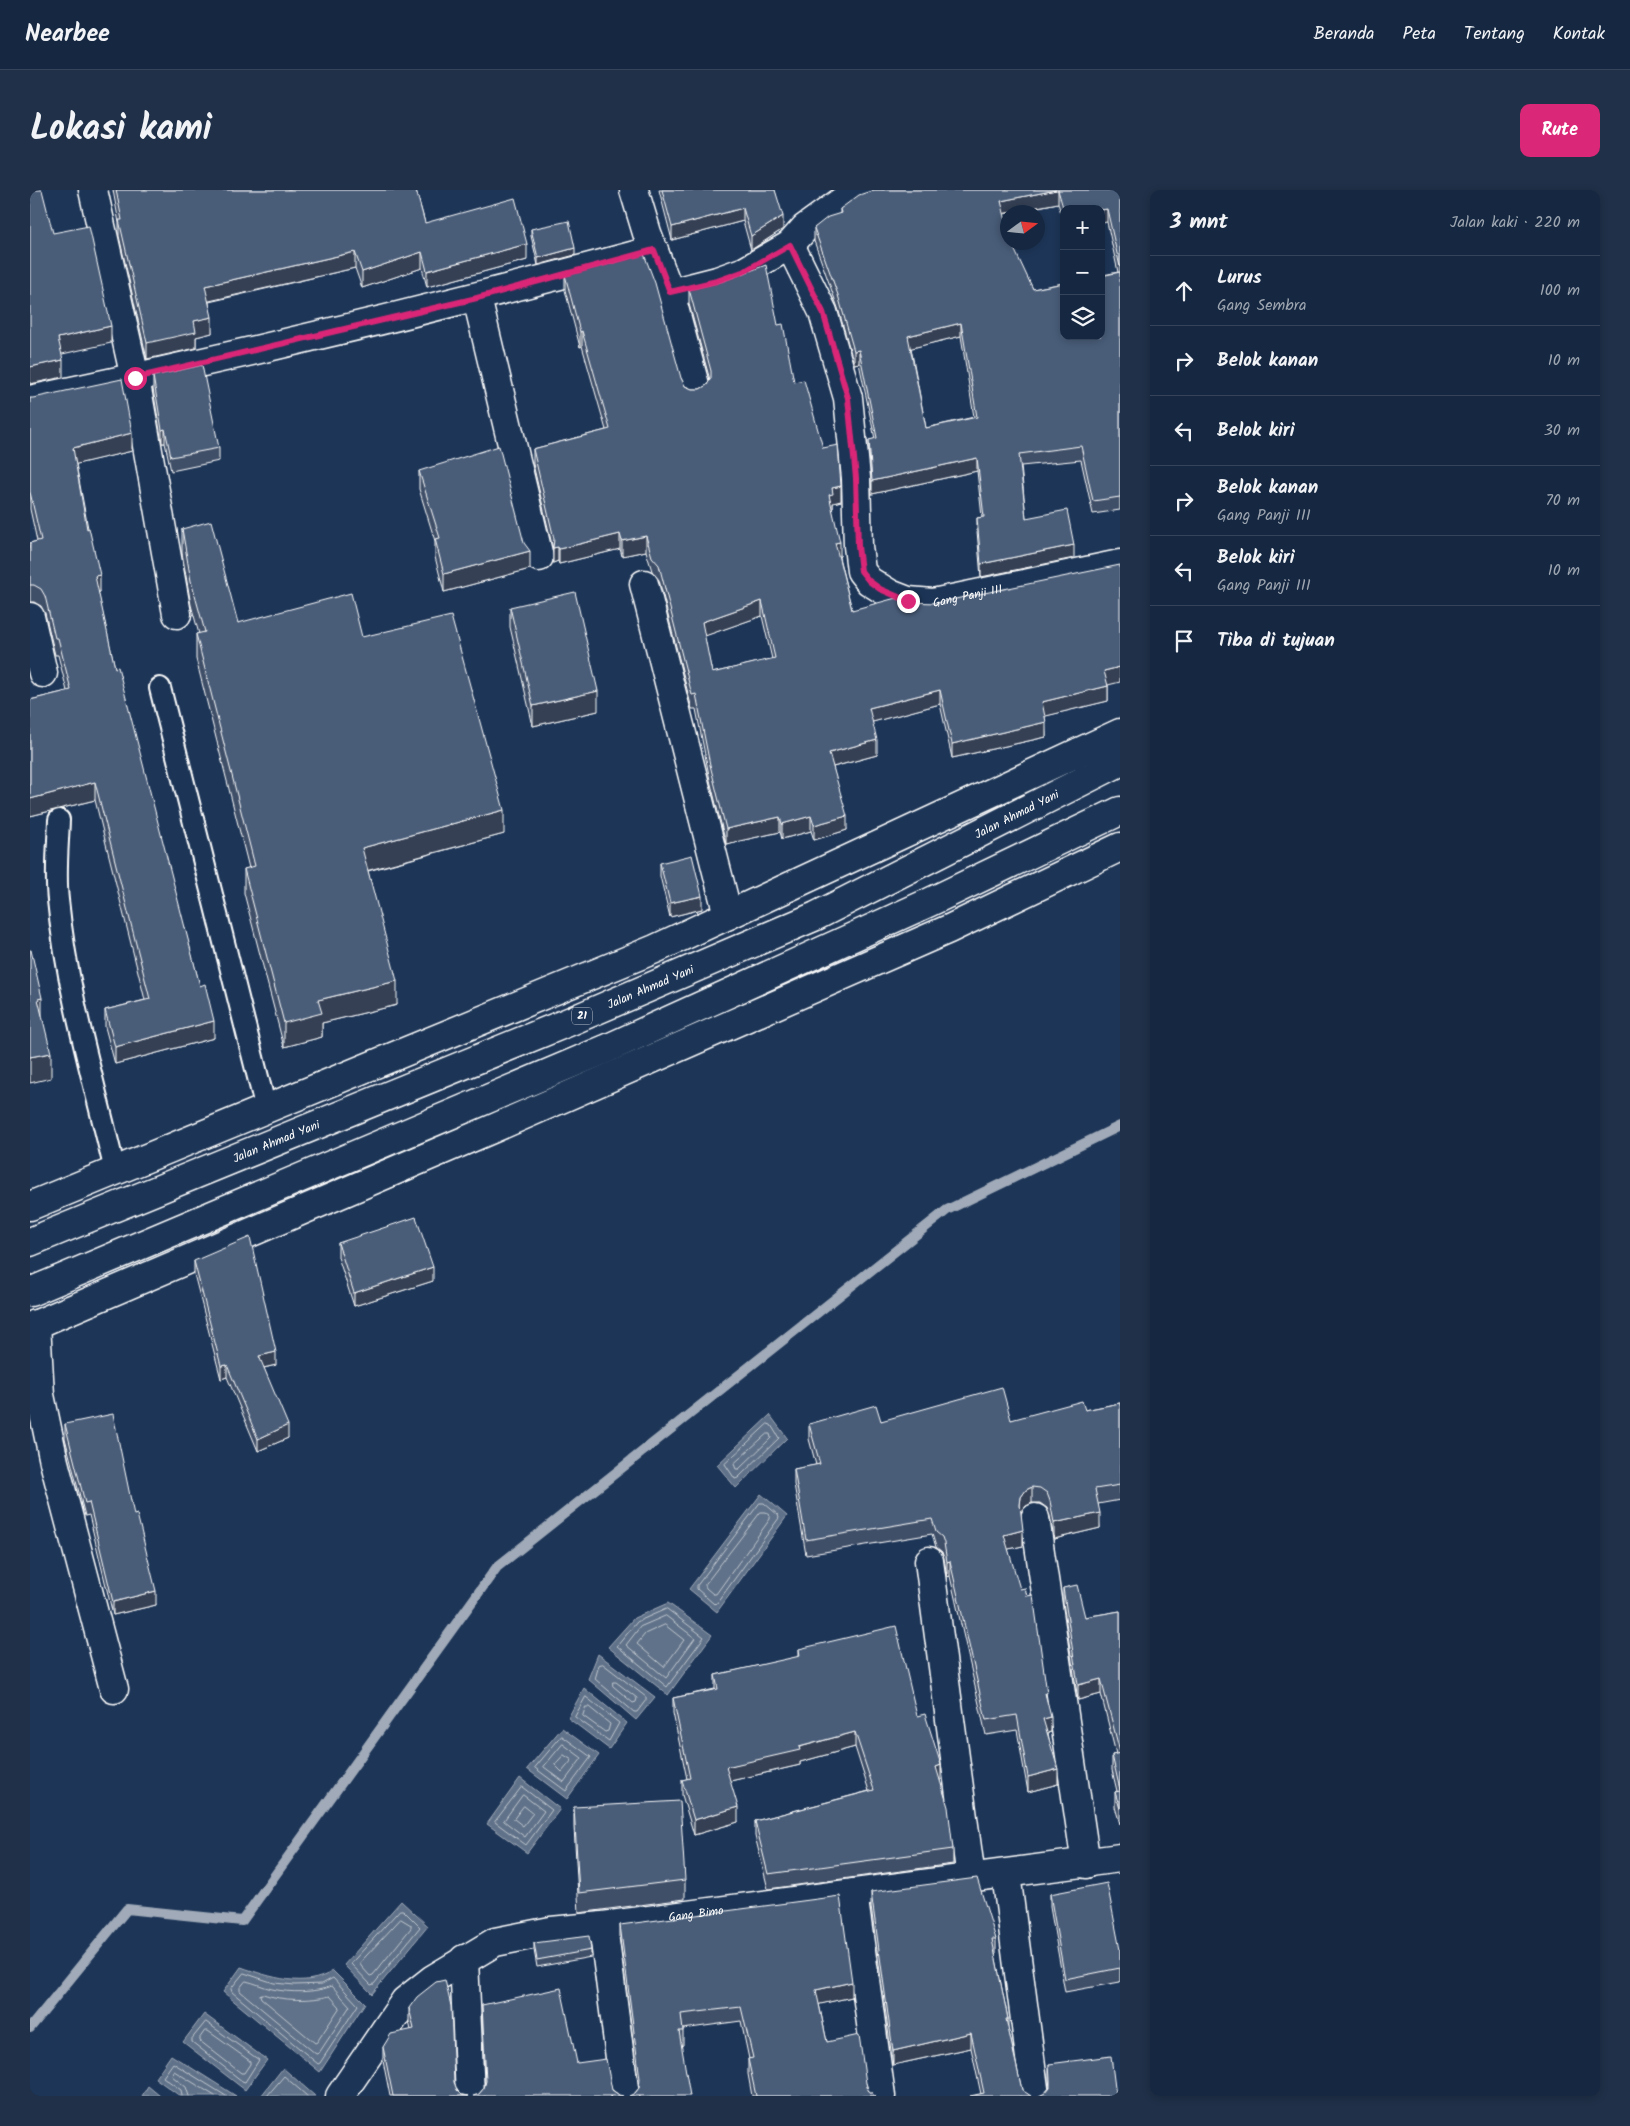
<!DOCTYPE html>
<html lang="id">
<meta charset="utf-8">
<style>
body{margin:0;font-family:Kalam,sans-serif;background:#1f3048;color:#f1f3f6}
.controls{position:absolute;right:15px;top:15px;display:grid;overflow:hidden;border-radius:10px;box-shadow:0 2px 8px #0003}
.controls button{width:45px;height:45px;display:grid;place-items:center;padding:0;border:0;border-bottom:1px solid #35445a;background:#162841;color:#f1f3f6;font:25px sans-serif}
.compass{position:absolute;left:970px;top:15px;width:45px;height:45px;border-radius:50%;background:#162841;box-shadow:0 2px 8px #0003;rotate:75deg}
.stop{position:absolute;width:15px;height:15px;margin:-11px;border:4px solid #db2777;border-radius:50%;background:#fff}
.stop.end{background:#db2777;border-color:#fff;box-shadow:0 1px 5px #0008}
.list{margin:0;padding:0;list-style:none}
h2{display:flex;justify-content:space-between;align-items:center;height:65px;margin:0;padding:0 20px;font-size:21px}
h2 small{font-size:16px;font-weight:400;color:#9ea6b1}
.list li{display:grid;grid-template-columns:32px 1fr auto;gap:15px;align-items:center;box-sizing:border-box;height:70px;padding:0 20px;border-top:1px solid #35445a}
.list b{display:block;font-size:19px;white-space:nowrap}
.list p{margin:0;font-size:16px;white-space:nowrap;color:#9ea6b1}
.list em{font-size:16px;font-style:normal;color:#9ea6b1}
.icon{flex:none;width:28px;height:28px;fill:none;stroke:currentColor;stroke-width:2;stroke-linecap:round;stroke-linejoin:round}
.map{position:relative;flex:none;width:1090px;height:1906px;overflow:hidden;border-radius:10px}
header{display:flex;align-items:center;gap:30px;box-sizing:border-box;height:70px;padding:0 25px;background:#162841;border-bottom:1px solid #35445a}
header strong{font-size:24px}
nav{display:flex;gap:28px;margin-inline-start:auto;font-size:18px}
.intro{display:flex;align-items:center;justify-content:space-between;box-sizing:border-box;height:120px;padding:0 30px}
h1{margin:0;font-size:35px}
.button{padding:12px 22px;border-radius:10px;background:#db2777;color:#fff;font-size:18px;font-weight:700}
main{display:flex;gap:30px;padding:0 30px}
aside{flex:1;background:#162841;border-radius:10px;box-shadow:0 2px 8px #0003}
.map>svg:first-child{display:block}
.water{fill:#617289;stroke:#a0aab8}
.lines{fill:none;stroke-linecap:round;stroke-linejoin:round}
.shore{stroke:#c0c7d0;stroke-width:1}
.stream{stroke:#a0aab8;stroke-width:10}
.service-casing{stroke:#fff;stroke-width:24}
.minor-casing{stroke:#fff;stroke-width:31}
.tertiary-casing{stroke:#fff;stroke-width:31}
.trunk-casing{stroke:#fff;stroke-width:31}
.service{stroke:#1d3557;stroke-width:20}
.minor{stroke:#1d3557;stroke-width:28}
.tertiary{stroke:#1d3557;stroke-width:28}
.trunk{stroke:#1d3557;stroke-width:28}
.wall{fill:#405068;stroke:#fff;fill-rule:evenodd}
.shaded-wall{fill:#344155;stroke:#fff}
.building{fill:#4a5d79;stroke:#fff;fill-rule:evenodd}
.route{stroke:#db2777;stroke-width:6}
.labels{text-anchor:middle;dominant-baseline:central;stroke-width:5;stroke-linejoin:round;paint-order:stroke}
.shield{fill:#1d3557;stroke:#bbc2cd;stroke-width:1}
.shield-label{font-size:11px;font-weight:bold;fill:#fff}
.street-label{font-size:12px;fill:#fff;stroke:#1d3557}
</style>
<header>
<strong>Nearbee</strong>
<nav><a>Beranda</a><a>Peta</a><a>Tentang</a><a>Kontak</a></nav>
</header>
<div class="intro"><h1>Lokasi kami</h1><a class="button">Rute</a></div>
<main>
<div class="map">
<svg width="1090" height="1906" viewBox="0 0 1090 1906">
<rect width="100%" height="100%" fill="#1d3557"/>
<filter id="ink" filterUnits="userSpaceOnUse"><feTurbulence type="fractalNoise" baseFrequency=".02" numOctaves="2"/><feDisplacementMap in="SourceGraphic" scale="10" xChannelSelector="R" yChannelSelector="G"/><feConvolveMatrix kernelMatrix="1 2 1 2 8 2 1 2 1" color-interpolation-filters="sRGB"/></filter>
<g filter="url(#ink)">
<path class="water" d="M740,1225L757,1248L706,1298L687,1275Z
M731,1304L757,1326L687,1422L659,1399Z
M638,1413L682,1445L638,1505L578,1457L604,1428Z
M568,1464L625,1507L606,1530L558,1489Z
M554,1498L597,1533L579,1559L538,1528Z
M532,1538L569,1565L537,1609L497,1579Z
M490,1588L530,1619L497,1663L457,1634Z
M371,1711L398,1736L342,1804L314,1775Z
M211,1777C240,1787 275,1799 303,1781L335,1813L290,1882L193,1802Z
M174,1824L237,1870L215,1900L153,1852Z
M141,1865L206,1906H150L125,1888Z
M253,1878L285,1906H231Z
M118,1896L130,1906H112Z"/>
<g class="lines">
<path class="shore" d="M738,1234L741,1235L749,1248L708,1288L705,1289L695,1274Z
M737,1244H740L741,1248L709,1279H706L704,1274Z
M730,1313H734L748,1325L749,1328L687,1413L684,1414L667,1399V1396Z
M731,1322H735L740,1326V1329L686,1404H683L676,1398L675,1395Z
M637,1419L674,1447L637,1497L587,1456L607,1432Z
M636,1426L665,1448L636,1488L596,1455L610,1437Z
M635,1435L654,1450L634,1477L607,1454L615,1444Z
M573,1474L616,1507V1510L607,1522H604L565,1489L569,1475Z
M583,1492H586L607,1508L606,1512L603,1513L583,1496Z
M556,1507L589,1533L579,1551L545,1527Z
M556,1517H559L580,1534L578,1541L575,1542L553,1526Z
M532,1546L561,1567L536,1601L505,1578Z
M533,1554L552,1568L534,1592L514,1577Z
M534,1565L542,1570L532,1582L525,1575Z
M492,1597L522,1620L496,1655L465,1632Z
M493,1605L514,1621L495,1647L474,1631Z
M494,1616L503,1623L493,1636L484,1629Z
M370,1720H373L390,1737L344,1794L341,1795L321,1774Z
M371,1729L381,1735V1738L343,1785L340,1786L331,1776L330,1773Z
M214,1783L244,1793L265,1795L292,1794L303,1788L328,1815L290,1873L288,1874L202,1802L201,1799Z
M216,1791C225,1793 233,1797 242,1799C260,1803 285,1803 302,1796L320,1816L289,1863L286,1864L210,1801V1798Z
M233,1804C252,1811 281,1811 300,1806L310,1817L287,1852L285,1853L231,1808L230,1805Z
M176,1832L229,1870L215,1892L212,1891L162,1852V1849Z
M175,1841H178L220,1871V1874L214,1883H211L170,1851V1848Z
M152,1906L151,1900L133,1887L143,1873L196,1906
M159,1906L156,1897L142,1886L144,1881L185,1906
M237,1906L254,1886L277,1906"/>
<path class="stream" d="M0,1838L97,1719L212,1731L467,1377L917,1020L1090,936"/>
<defs>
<path id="service" d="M130,498L236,919
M29,630C28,656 25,684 28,710C37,802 64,891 85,981"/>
<g id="minor">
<path d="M63,0L105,188L147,424"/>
<path d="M604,0L617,43L640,103L666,199"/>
<path id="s1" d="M760,55L793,122L818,208L826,288L828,356L831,381L839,391L860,404L878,411L903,413L1090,374"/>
<path d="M640,103L687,91L715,81L760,55L775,38L822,4L838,0"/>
<path d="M447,108L509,367"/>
<path d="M0,210C209,166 417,116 624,60"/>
<path d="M614,394L698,725"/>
<path d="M0,427L13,483"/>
<path d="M6,1134L10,1205L24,1272L84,1499"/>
<path d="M1005,1328L1056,1674"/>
<path d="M899,1371L941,1688"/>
<path d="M976,1684L1005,1906"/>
<path d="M823,1703L851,1906"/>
<path d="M573,1736L595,1906"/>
<path d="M434,1769L440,1906"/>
<path id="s2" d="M310,1906L375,1811L403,1789L465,1752L521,1741L573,1736L1090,1668"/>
</g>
<path id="tertiary" d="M0,1016L625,759L1090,543
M0,1137L462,939L919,739L1090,657"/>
<g id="trunk">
<path d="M1076,550L1087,573"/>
<path id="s3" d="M0,1052L541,831L786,726L1090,572"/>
<path d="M0,1102L576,859L900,712L1090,621"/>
</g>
</defs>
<use href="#service" class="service-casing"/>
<use href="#minor" class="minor-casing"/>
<use href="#tertiary" class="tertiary-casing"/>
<use href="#trunk" class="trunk-casing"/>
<use href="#service" class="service"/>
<use href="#minor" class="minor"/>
<use href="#tertiary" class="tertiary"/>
<use href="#trunk" class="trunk"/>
</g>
<path class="wall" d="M83,0H386L395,33L497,70L397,97L392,78L332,98L325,78L179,112L182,143L166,147V158L117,169L89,46V33Z
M629,0H745L753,39L721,60L713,31L642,50Z
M844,0H1090V320L1063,324L1051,270L991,276L996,328L1044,368L951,387L947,341V328L952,327L947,281L842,304L839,263V250L845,249L829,173L824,174L808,118L784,51V38L810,24V19ZM1028,13L1034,34V19L1077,32L1088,82L1003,99L978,52L974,24ZM931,146L944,227L896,238L881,158Z
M501,39L545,65L508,75L501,46Z
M535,85L651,188L655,196L662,199H670L677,195L680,190L659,114V99L748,135L764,192L793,258L811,311L803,313V318L802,319L810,366L809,367L822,420L1078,495V511L1015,526L1016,547L922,568L910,514L842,532L847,565L803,577L817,640L784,650L781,641L752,649L750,642L696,654L680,590L666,519H662L629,390L622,381L616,361L592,366L590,359L529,374L528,371L523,373V359L503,274V259L576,240L552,156L550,157L535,100ZM732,426L742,469L682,483L674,446Z
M123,186L189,258V271L141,281L135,253H132L123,199Z
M0,208L102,261L46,274L70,402H68L85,478L170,796L184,848L85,874L75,837V820L115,810L65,610L0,626V510L37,501L28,465H25L15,423L11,416L4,412H0V353L7,351L0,319Z
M389,281L500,379L414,402L405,367V351L389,299Z
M152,339L208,433L332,447L474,644L338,681L367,815L292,833V847L254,857L214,703V679L219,678L166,469V444H169L161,415L152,363Z
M480,417L568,521L503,536L480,437Z
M630,673L672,719L640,727L630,686Z
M308,1053L403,1091L324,1116L308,1067Z
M164,1071L246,1175L234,1178L258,1248L228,1261L197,1187L191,1189L164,1084Z
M1090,1213V1310L1068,1314L1070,1338L1024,1349L1020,1326L1017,1318L1010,1313H1002L996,1316L991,1322L993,1356L978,1359L1017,1512L1021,1542L1018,1543L1028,1594L998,1602L987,1540L956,1545L920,1386L917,1387L914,1368L912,1362L906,1357L902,1344L776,1365L764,1294V1279L786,1275L779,1249V1234L851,1231L981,1230L1055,1220Z
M35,1234L104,1325L126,1415L83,1425L59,1325L55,1326L35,1248Z
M1033,1398L1055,1427L1090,1421V1634L1085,1617V1602L1087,1601L1082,1580V1565L1086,1564L1071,1504L1048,1510L1033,1413Z
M769,1459L887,1526L911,1590H910L923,1659V1674L738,1699L725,1646V1631L839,1601L825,1557L770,1572V1575L700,1591L708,1632L664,1645L652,1605V1590L657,1589L643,1523V1508L685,1499V1485L769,1467Z
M544,1617L655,1690V1709L549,1723L544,1637Z
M841,1702L966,1749V1763L965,1764L978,1829V1838L992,1900L951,1904L941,1858L863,1875L841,1717Z
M1020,1704L1090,1760V1792L1035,1802L1020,1717Z
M590,1735L822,1807L789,1814L797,1852L836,1893L838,1900L845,1906H722L718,1884V1869H719L711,1831L653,1839V1855L651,1856L605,1903L609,1898V1896L590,1749Z
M504,1753L561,1760V1767L507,1777L504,1760Z
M452,1815L547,1873L589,1905L449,1904L454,1898L455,1893Z
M379,1818L424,1892L427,1900L432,1905L438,1906H360L353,1871V1857L381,1840L379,1832Z
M1019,1874L1086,1906L1015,1903L1020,1897L1019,1889Z"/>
<path class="shaded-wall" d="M1026,0H1028V13L971,24V11Z
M713,18V31L642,50V37Z
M1077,19V32L1071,33V20Z
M753,26V39L721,60V46Z
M497,54V70L397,97V81Z
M545,58V65L508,75V68Z
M325,62V78L175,112V96Z
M392,62V78L332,98V82Z
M182,127V143L166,147V158L117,169V153L164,131Z
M931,133V146L878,159V146Z
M81,136V153L28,165V148Z
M552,141V156L550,157V142Z
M829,160V173L824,174V161Z
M33,170V187L0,194V177Z
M135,239V253H132V240Z
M102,243V261L43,275V258Z
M947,268V281L842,304V291Z
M811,296V311L803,313V318L799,320V305L802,298Z
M590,344V359L529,374V359Z
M616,346V361L592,366V351Z
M810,352V366L805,367V353Z
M1044,355V368L951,387V374Z
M528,357V371L523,373V358Z
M500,361V379L414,402V384Z
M70,385V402L65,403V386Z
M732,411V426L672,447V432Z
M1090,477V492L1074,496V481Z
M1078,496V511L1012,527V512Z
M910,500V514L839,533V518Z
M568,501V521L503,536V516Z
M1016,532V547L922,568V554Z
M847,550V565L799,578V563Z
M65,592V610L0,626V609Z
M474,620V644L332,682V658Z
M781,626V641L752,649V634Z
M817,626V640L784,650V635Z
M750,627V642L696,654V639Z
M672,706V719L640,727V713Z
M367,791V815L292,833V847L254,857V833L288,810Z
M12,808V833L8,809Z
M184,831V848L85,874V857Z
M21,863V888L0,893V867Z
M403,1077V1091L324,1116V1103Z
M246,1162V1175L229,1179V1166Z
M197,1175V1187L191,1189V1176Z
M258,1235V1248L228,1261V1249Z
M1002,1297V1313L996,1316L991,1322L990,1315L991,1307L996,1300Z
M1070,1323V1338L1024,1349V1333Z
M993,1340V1356L974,1360V1345Z
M920,1371V1386L917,1387V1372Z
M126,1401V1415L83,1425V1412Z
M1071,1489V1504L1048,1510V1495Z
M1021,1527V1542L1013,1544V1529Z
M825,1542V1557L770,1572V1575L696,1592V1577Z
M911,1575V1590L906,1592V1577Z
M1028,1579V1594L998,1602V1587Z
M708,1617V1632L664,1645V1630Z
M822,1792V1807L786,1815V1800Z
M941,1843V1858L863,1875V1861Z"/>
<path class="building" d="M0,0H12L23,43L59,36L81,136L28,148L33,170L0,177Z
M86,0H386L395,33L485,8L497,54L397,81L392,62L332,82L325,62L175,96L182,127L164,131L166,142L117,153L89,30H92Z
M632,0H745L753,26L721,46L713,18L642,37Z
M844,0H1026L971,11L978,39V52H981L1003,99L1034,93V146H1071V86L1090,82V307L1063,311L1051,256L989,264L996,328L1037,320L1044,355L951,374L947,328L954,327L947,268L842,291L839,250L847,248L829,160L824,161L808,105L784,38L798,27L811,23L810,19L829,5ZM931,133L947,227L896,238L878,146Z
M1028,0H1090V77L1077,19L1071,20V19H1034V21Z
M539,31L545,58L508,68L501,39Z
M614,64L625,93L651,188L655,196L662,199H670L677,195L681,188V181L659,99L692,91L736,75L748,135L753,134L764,192L774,190L793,258L808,255L811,296L802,298L803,304L799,305L810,352L805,353L822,420L866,408L877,412L906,413L1090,375V477L1074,481L1078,496L1012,512L1016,532L922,554L910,500L839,518L847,550L799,563L817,626L784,635L781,626L752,634L750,627L696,639L680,575L666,504L662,505L629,375L622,367L616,346L592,351L590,344L529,359L528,357L523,358L524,349L503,259L580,239L552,141L550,142L535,85ZM732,411L745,468L682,483L672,432Z
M172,175L189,258L141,267L135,239L132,240L123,186Z
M92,189L102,243L43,258L57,339L59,338L70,385L65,386L85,478L88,477L170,796L175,794L184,831L85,857L75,820L120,809L65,592L0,609V510L41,500L28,448H25L15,406L11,399L4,395H0V353L11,350L0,302V208H3Z
M469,256L494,353L500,361L414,384L405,349L410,348L389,281Z
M181,331L208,433L321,403L332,447L421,426L474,620L332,658L367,791L288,810L292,823L254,833L214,679L225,676L166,444L175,442L161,391L152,339Z
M545,402L568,501L503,516L480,417Z
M662,665L672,706L640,713L630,673Z
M0,760H1L12,808L8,809L21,863L0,867Z
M386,1027L403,1077L324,1103L308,1053Z
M220,1047L246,1162L229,1166L258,1235L228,1249L197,1175L191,1176L164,1071Z
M972,1197L981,1230L1052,1211L1055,1220L1090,1213V1295L1065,1299L1070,1323L1024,1333L1020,1311L1017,1303L1010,1298L1002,1297L996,1300L991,1307L990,1315L993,1340L974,1345L990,1399L995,1398L997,1406L1003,1405L1017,1503H1015L1021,1527L1013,1529L1028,1579L998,1587L987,1525L956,1530L920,1371L917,1372L914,1353L912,1347L906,1342L902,1329L776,1350L764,1279L790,1274L779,1234L846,1215L851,1231Z
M83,1224L104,1325L107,1324L126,1401L83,1412L59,1312L55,1313L35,1234Z
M1047,1395L1055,1427L1090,1421V1562L1071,1489L1048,1495L1033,1398Z
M866,1436L887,1526L895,1524L911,1575L906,1577L918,1617L923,1659L738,1684L725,1631L844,1600L825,1542L769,1557L770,1560L696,1577L708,1617L664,1630L652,1590L660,1588L643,1508L688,1499L685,1485L770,1466L769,1459Z
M1090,1563V1600L1082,1565Z
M1090,1601V1619L1085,1602Z
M650,1611L655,1690L549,1703L544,1617Z
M947,1688L966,1749H962L978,1829H976L992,1900L1001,1906H940L954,1903L941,1843L863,1861L841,1702Z
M1077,1693L1090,1760V1778L1035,1789L1020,1704Z
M810,1706L822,1792L786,1800L797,1852L829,1845L836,1893L838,1900L845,1906H726L718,1869L723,1868L711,1817L651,1824L653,1841H649L660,1906H599L605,1903L609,1898L610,1889L590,1735Z
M559,1746L561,1760L507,1770L504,1753Z
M415,1790L421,1816L424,1892L427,1900L432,1905L438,1906H363L353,1857L361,1844L384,1839L379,1818L387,1807L406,1792Z
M531,1798L547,1873L576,1869L582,1900L589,1905L593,1906H443L449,1904L454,1898L456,1891L452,1815Z
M1081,1866L1086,1906H1009L1015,1903L1020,1897V1890L1019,1874Z"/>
</g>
<g class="lines" filter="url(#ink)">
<path class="route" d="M105,188L447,108L624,60L640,102L687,91L715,81L760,55L793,122L818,208L826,288L828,356L831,381L839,391L850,399L878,411"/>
</g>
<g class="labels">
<rect class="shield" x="542" y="817.5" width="20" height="17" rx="4"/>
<g class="shield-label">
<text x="552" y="826">21</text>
</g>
<g class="street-label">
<text stroke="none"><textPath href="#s1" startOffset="455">Gang Panji III</textPath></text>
<text stroke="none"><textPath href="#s3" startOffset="1076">Jalan Ahmad Yani</textPath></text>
<text stroke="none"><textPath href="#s3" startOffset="671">Jalan Ahmad Yani</textPath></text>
<text stroke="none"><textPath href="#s3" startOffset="266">Jalan Ahmad Yani</textPath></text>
<text stroke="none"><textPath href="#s2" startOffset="426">Gang Bimo</textPath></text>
</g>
</g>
</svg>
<div class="controls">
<button>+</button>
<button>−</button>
<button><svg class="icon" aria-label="layers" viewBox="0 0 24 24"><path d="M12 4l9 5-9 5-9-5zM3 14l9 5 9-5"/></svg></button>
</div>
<svg class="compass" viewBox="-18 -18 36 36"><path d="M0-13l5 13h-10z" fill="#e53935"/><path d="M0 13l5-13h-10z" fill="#9ea6b1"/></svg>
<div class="stop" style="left:105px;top:188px"></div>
<div class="stop end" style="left:878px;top:411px"></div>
</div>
<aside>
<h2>3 mnt<small>Jalan kaki · 220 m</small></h2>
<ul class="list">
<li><svg class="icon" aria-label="ahead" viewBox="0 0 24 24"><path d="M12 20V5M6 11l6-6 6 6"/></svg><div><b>Lurus</b><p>Gang Sembra</p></div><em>100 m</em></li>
<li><svg class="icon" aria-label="right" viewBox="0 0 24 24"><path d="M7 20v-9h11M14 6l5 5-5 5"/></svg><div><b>Belok kanan</b></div><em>10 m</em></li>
<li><svg class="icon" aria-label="left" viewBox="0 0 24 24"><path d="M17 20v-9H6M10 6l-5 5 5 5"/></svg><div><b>Belok kiri</b></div><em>30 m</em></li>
<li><svg class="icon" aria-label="right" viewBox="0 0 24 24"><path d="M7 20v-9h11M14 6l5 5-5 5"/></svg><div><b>Belok kanan</b><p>Gang Panji III</p></div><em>70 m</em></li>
<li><svg class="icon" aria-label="left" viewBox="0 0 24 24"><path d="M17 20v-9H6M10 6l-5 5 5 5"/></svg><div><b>Belok kiri</b><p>Gang Panji III</p></div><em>10 m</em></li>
<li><svg class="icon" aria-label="arrive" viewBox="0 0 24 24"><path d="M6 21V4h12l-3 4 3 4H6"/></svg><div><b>Tiba di tujuan</b></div></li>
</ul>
</aside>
</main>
